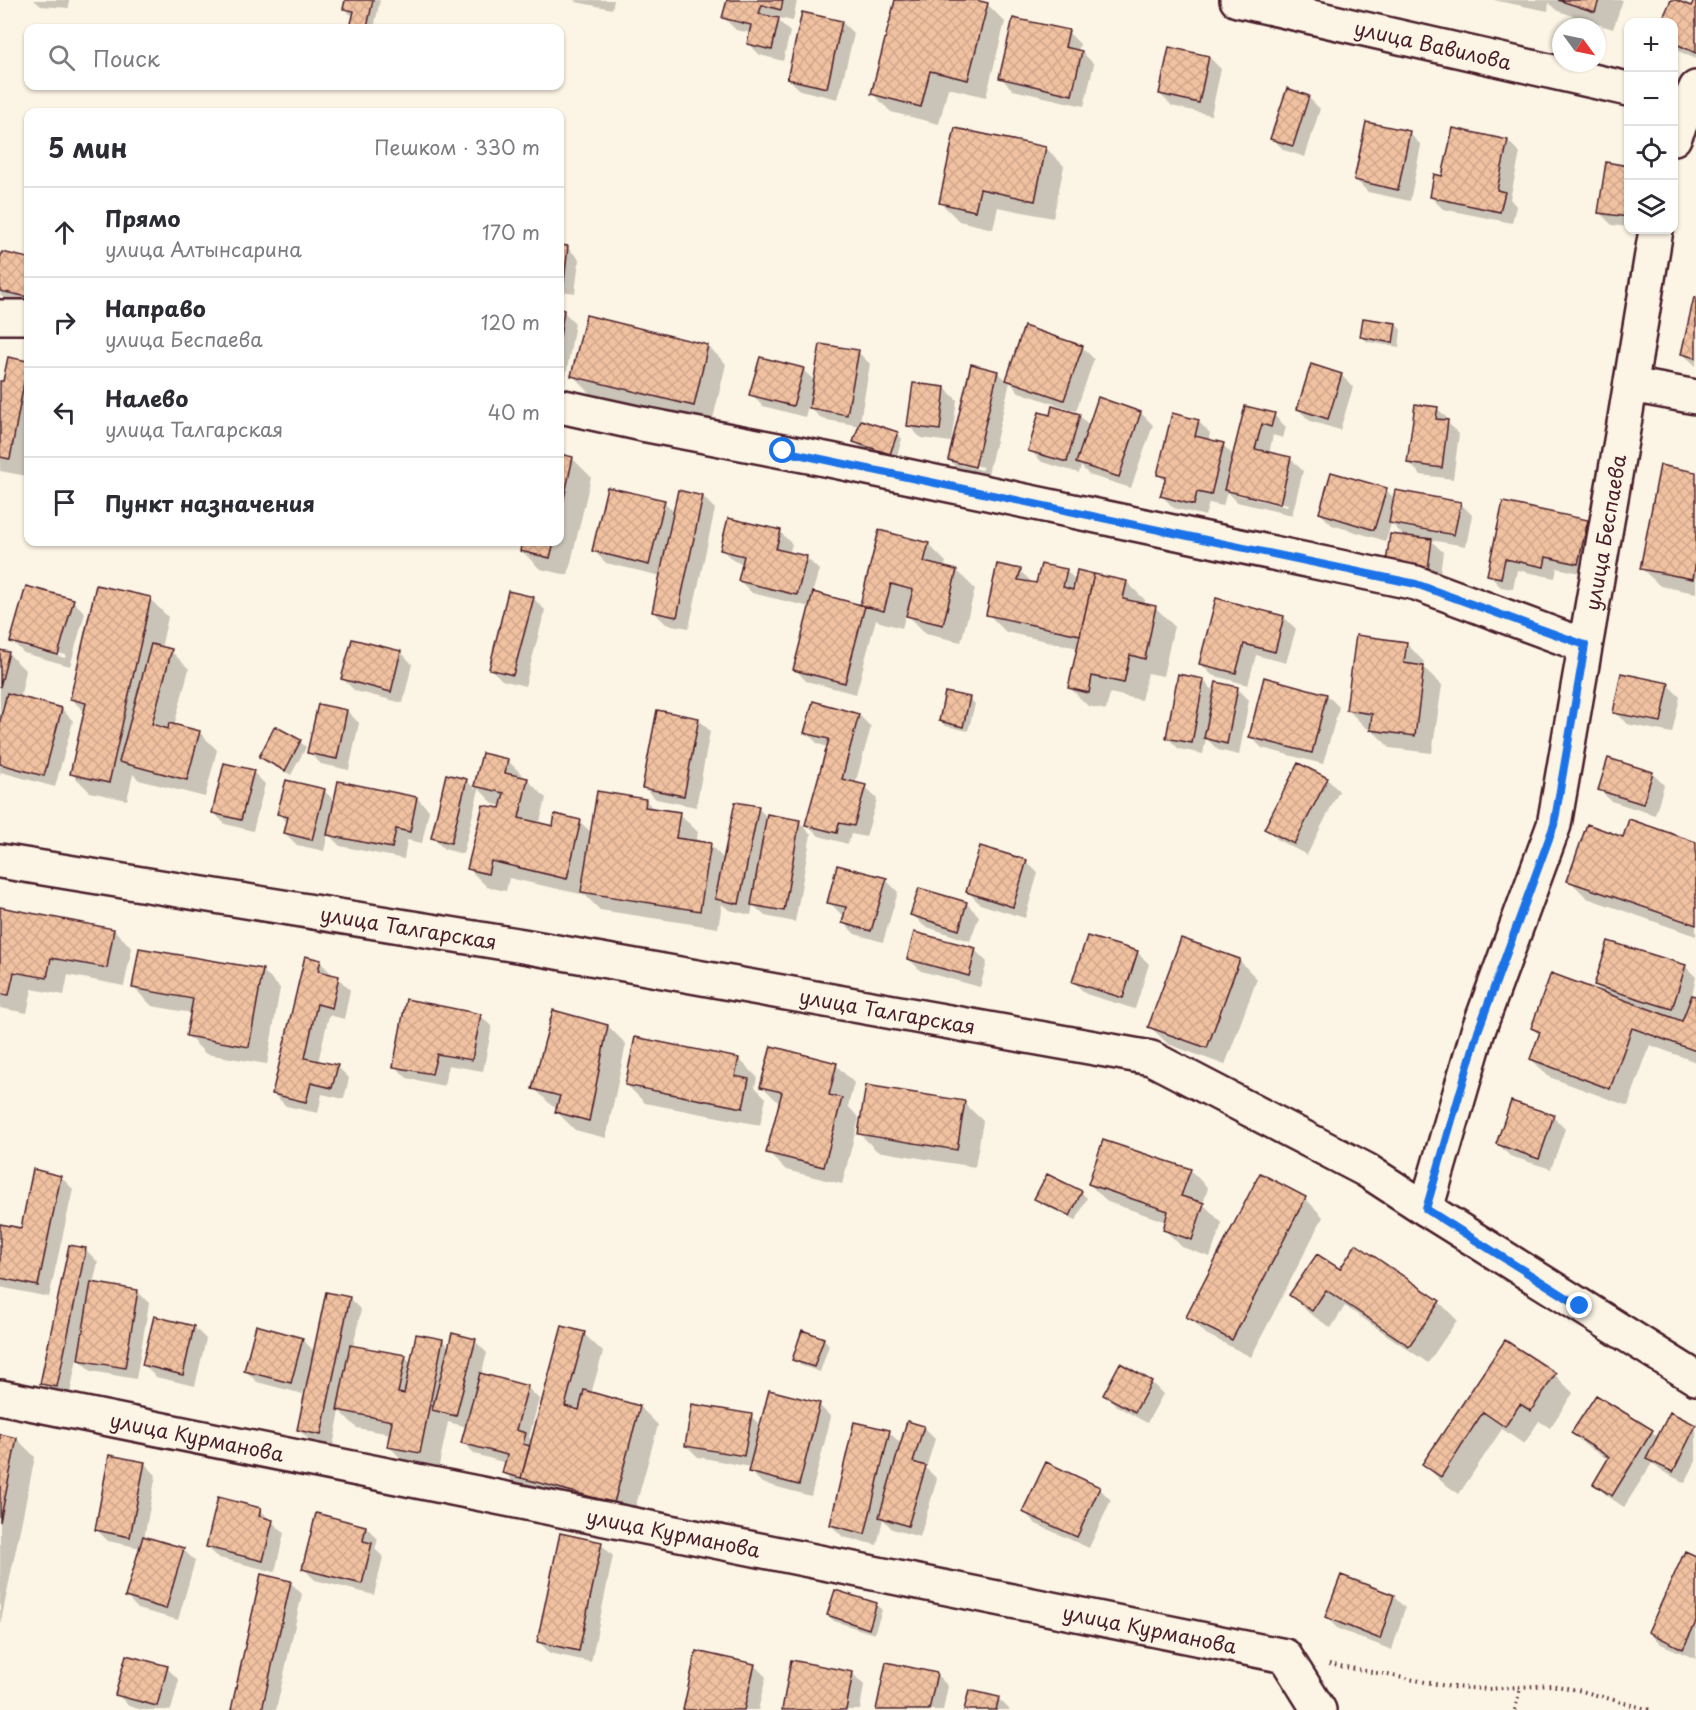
<!DOCTYPE html>
<html lang="ru">
<meta charset="utf-8">
<style>
body{margin:0;font-family:"Playpen Sans",sans-serif;background:#f7f7f7;color:#2b2b33}
.controls{position:absolute;right:18px;top:18px;display:grid;overflow:hidden;border-radius:12px;box-shadow:0 2px 4px #0004}
.controls button{width:54px;height:54px;display:grid;place-items:center;padding:0;border:0;border-bottom:2px solid #e1e1e2;background:#fff;color:#2b2b33;font:30px sans-serif}
.compass{position:absolute;left:1552px;top:18px;width:54px;height:54px;border-radius:50%;background:#fff;box-shadow:0 2px 4px #0004;rotate:123deg}
.stop{position:absolute;width:18px;height:18px;margin:-14px;border:4px solid #1a73e8;border-radius:50%;background:#fff}
.stop.end{background:#1a73e8;border-color:#fff;box-shadow:0 2px 6px #0008}
.list{margin:0;padding:0;list-style:none}
h2{display:flex;justify-content:space-between;align-items:center;height:78px;margin:0;padding:0 24px;font-size:26px}
h2 small{font-size:20px;font-weight:400;color:#7c7c81}
.list li{display:grid;grid-template-columns:39px 1fr auto;gap:18px;align-items:center;box-sizing:border-box;height:90px;padding:0 24px;border-top:2px solid #e1e1e2}
.list b{display:block;font-size:22px;white-space:nowrap}
.list p{margin:0;font-size:20px;white-space:nowrap;color:#7c7c81}
.list em{font-size:20px;font-style:normal;color:#7c7c81}
.icon{flex:none;width:33px;height:33px;fill:none;stroke:currentColor;stroke-width:2;stroke-linecap:round;stroke-linejoin:round}
.map{position:relative;flex:none;width:1696px;height:1710px;overflow:hidden}
.search{position:absolute;background:#fff;box-shadow:0 2px 4px #0004;left:24px;top:24px;width:540px;height:66px;display:flex;align-items:center;gap:15px;box-sizing:border-box;padding:0 21px;border-radius:12px;color:#7c7c81;font-size:22px}
.panel{position:absolute;background:#fff;box-shadow:0 2px 4px #0004;left:24px;top:108px;width:540px;height:438px;border-radius:12px}
.map>svg:first-child{display:block}
.shadow{fill:#0003;fill-rule:evenodd}
.building{fill:url(#building-cross-hatch);stroke:#4a1f2b;stroke-width:1.5}
.lines{fill:none;stroke-linecap:round;stroke-linejoin:round}
.minor-casing{stroke:#4a1f2b;stroke-width:38}
.tertiary-casing{stroke:#4a1f2b;stroke-width:38}
.path{stroke:#4a1f2b;stroke-width:4;stroke-dasharray:1.5 4.5;stroke-linecap:butt}
.minor{stroke:#fcf5e5;stroke-width:33}
.tertiary{stroke:#fcf5e5;stroke-width:33}
.route{stroke:#1a73e8;stroke-width:8}
.labels{text-anchor:middle;dominant-baseline:central;stroke-width:4.5;stroke-linejoin:round;paint-order:stroke}
.street-label{font-size:20px;fill:#4a1f2b;stroke:#fcf5e5}
</style>
<div class="map">
<svg width="1696" height="1710" viewBox="0 0 1696 1710">
<defs>
<pattern id="building-cross-hatch" width="8" height="8" patternUnits="userSpaceOnUse" patternTransform="scale(1.5)"><rect width="8" height="8" fill="#f1c2a1"/><path d="M0 0l8 8M0 8l8-8" fill="none" stroke="#d0a68b"/></pattern>
</defs>
<rect width="100%" height="100%" fill="#fcf5e5"/>
<filter id="ink" filterUnits="userSpaceOnUse"><feTurbulence type="fractalNoise" baseFrequency=".0167" numOctaves="2"/><feDisplacementMap in="SourceGraphic" scale="12" xChannelSelector="R" yChannelSelector="G"/><feConvolveMatrix kernelMatrix="1 2 1 2 8 2 1 2 1" color-interpolation-filters="sRGB"/></filter>
<g filter="url(#ink)">
<path class="shadow" d="M34,0H69V8L41,6Z
M346,0H380L374,28H352L354,15L350,14L345,9Z
M574,0H614L612,9L576,2Z
M728,0H797L793,21L775,17L790,32L783,61L760,55L748,43L751,33L736,30L724,18Z
M897,0H970L987,4L1005,22L986,97L948,88L939,124L891,112L873,94Z
M1493,0H1623L1613,29L1558,11L1549,3L1548,11Z
M1672,0L1691,8L1696,0V59L1674,49V22H1662Z
M842,22L854,34L838,99L800,90L788,78Z
M1068,32L1080,44L1078,51L1082,52L1094,64L1084,106L1013,90L1001,78Z
M1209,57L1221,69L1211,115L1172,106L1160,94Z
M1308,97L1320,109L1305,157L1284,150L1272,138Z
M1409,133L1421,145L1410,201L1368,192L1356,180Z
M1508,141L1520,153L1510,199L1516,206L1512,223L1443,209L1431,197L1443,178Z
M1046,148L1064,166L1053,218L998,207L993,229L959,221L941,203Z
M1607,164L1628,167V227L1612,225L1600,213Z
M560,247H567L579,259L575,293L560,291Z
M3,254L28,260V305L7,301L0,294V266Z
M1696,299V366L1683,354Z
M560,311H563L575,323L562,401H560Z
M1396,324L1401,330L1399,347L1368,342L1362,337Z
M1025,328L1082,347L1094,359L1076,411L1019,392L1010,382L987,478L961,472L949,460L997,372L1007,381ZM961,462L983,467L982,470L961,465Z
M708,346L726,364L712,423L591,394L573,376Z
M858,352L870,364L860,421L897,433L902,439L896,459L861,447L855,442L860,426L822,419L808,406L805,417L763,406L751,394L803,370L815,381Z
M27,362L28,363L27,476L0,471V382L4,383Z
M1341,375L1353,387L1340,430L1310,421L1298,409Z
M945,388L957,400L951,442L921,438L909,426Z
M1053,408L1080,416L1090,426L1141,413L1153,425L1131,488L1089,475L1081,466L1079,473L1042,462L1030,450L1051,417Z
M1246,408L1274,415L1286,427L1283,438L1273,435L1269,454L1291,459L1303,471L1292,515L1237,502L1227,491L1223,506L1209,503L1205,516L1174,508L1162,496L1166,482L1158,474L1198,421L1210,433L1208,441L1223,445L1234,456ZM1237,492L1288,504L1287,507L1237,495Z
M1437,408L1449,420L1448,423L1459,434L1453,479L1421,475L1409,463Z
M560,456L573,459L591,477L568,575L540,569L522,551L524,542H560Z
M1696,473V593L1660,586L1641,568Z
M1386,490L1395,499L1460,503L1472,515L1466,546L1430,540L1443,552L1439,580L1400,574L1405,537L1391,523L1386,541L1332,525L1320,513Z
M703,497L715,509L689,628L666,624L654,612L661,576L606,563L594,551L664,502L675,513Z
M1504,504L1587,521L1599,533L1590,575L1557,568L1555,578L1517,570L1513,589L1501,587L1489,575Z
M780,532L792,544L789,554L807,558L819,570L812,594L865,608L862,604L928,544L946,562L944,568L957,571L975,589L961,642L926,634L906,613L902,628L880,622L876,619L856,694L806,681L795,669L810,607L752,593L740,581L744,564L734,561L722,550Z
M1066,570L1076,581L1078,572L1127,582L1145,600L1144,605L1156,608L1174,626L1163,676L1148,673L1141,700L1110,693L1106,710L1088,706L1070,688L1078,648L1006,632L988,614L1020,571L1034,584Z
M533,598L545,610L525,686L502,680L490,668Z
M150,599L168,617L161,648L171,651L189,669L174,726L199,732L217,750L205,797L139,780L133,774L127,800L90,792L72,774L86,713L71,699Z
M73,601L85,613L70,666L24,653L12,641ZM24,644L66,655L65,658L24,647Z
M1284,617L1296,629L1286,663L1256,655L1248,685L1212,675L1200,663Z
M1406,643L1424,662L1423,667L1442,685L1432,753L1390,748L1371,729L1366,728L1348,710Z
M0,651L8,653L26,671L20,698L62,709L73,721L55,787L1,772L0,777Z
M401,652L412,664L403,703L355,691L343,679Z
M1203,680L1216,693L1237,688L1249,700L1239,755L1218,750L1206,738L1203,754L1179,749L1167,737Z
M1668,685L1680,697L1672,733L1627,724L1615,712Z
M1327,695L1339,707L1323,764L1262,748L1250,736Z
M969,698L975,704L968,731L946,726L940,721Z
M347,711L359,723L349,770L321,764L309,752Z
M859,715L871,727L855,784L865,787L877,799L866,837L851,834L848,844L819,836L807,824L828,747L818,744L806,732Z
M698,719L710,731L696,807L656,799L644,787Z
M300,742L306,747L291,775L266,762L261,757Z
M484,755L507,760L546,798L539,825L554,828L580,822L592,833L645,800L655,810L679,814L698,832L696,843L710,845L725,860L758,808L768,818L799,822L811,834L795,922L765,916L753,905L751,915L729,910L722,904L718,928L600,910L585,895L509,878L506,891L487,887L469,869L502,806L494,804L479,789L463,854L444,849L432,837L466,780L475,789Z
M253,772L265,784L253,831L225,824L213,812Z
M1652,773L1664,785L1655,815L1611,801L1599,789Z
M1327,779L1339,791L1307,855L1278,840L1266,828Z
M324,791L335,801L417,798L429,810L422,843L407,840L404,859L340,846L328,834L324,851L297,845L285,833L288,823L279,814Z
M1624,838L1696,843V936L1587,898L1569,880Z
M1026,861L1038,873L1025,918L980,904L968,892Z
M886,880L898,892L883,942L855,934L843,922L845,915L841,914L829,902Z
M920,889L967,904L979,916L970,941L924,926L912,914Z
M0,909L114,930L132,948L124,986L68,975L64,995L32,989L27,1013L0,1008Z
M975,950L987,962L980,987L921,971L909,959Z
M1137,952L1149,964L1135,1009L1086,994L1074,982Z
M1239,960L1257,979L1225,1065L1168,1044L1149,1026Z
M320,962L332,974V976L338,978L350,990L344,1019L329,1015L318,1062L337,1066L349,1078L344,1099L322,1094L318,1113L286,1106L274,1094Z
M1685,966L1696,977L1692,996L1696,998V1062L1650,1045L1628,1106L1549,1077L1531,1059L1540,1036L1533,1028L1606,995L1596,985ZM1672,1017L1684,1020L1683,1023L1672,1019Z
M262,970L280,988L267,1064L206,1054L188,1036L192,1013L152,1006L134,988Z
M480,1015L492,1027L483,1071L448,1065L444,1086L407,1078L395,1066Z
M608,1026L626,1044L606,1138L575,1130L557,1112L558,1108L552,1106L534,1088Z
M739,1059L757,1077L755,1087L766,1098L760,1125L645,1103L627,1085Z
M836,1065L854,1083L848,1106L859,1118L842,1184L786,1170L768,1152L780,1104L762,1086Z
M964,1103L983,1121L975,1167L877,1151L859,1133Z
M1553,1117L1565,1129L1551,1169L1510,1156L1498,1144Z
M1190,1170L1208,1188L1203,1204L1222,1223L1210,1257L1182,1247L1164,1229L1167,1222L1108,1202L1089,1184Z
M1048,1176L1082,1193L1087,1198L1076,1221L1042,1204L1036,1199Z
M61,1177L73,1189L49,1297L0,1287V1225L22,1230Z
M1305,1198L1323,1217L1251,1357L1206,1334L1188,1316Z
M70,1246L86,1250L98,1262L93,1284L137,1291L149,1303L136,1379L91,1371L77,1358L69,1399L54,1395L42,1383Z
M1340,1271L1439,1302L1457,1320L1428,1363L1345,1306L1331,1328L1309,1313L1291,1295Z
M349,1298L361,1310L353,1347L405,1356L411,1363L442,1340L450,1348L475,1341L487,1353L481,1375L527,1387L539,1399L529,1437L532,1441L584,1334L603,1352L591,1394L640,1407L658,1425L632,1520L516,1484L504,1472L506,1463L475,1454L463,1442L467,1427L448,1422L438,1470L407,1465L389,1446L391,1434L357,1428L340,1411L333,1446L311,1442L299,1430L308,1386L305,1385L303,1394L257,1382L245,1370L302,1339L315,1352Z
M194,1327L206,1339L195,1386L156,1377L144,1365Z
M803,1332L824,1339L829,1345L820,1372L800,1365L794,1359Z
M1505,1342L1555,1375L1573,1393L1550,1428L1539,1421L1524,1444L1502,1429L1459,1494L1442,1482L1424,1464Z
M1151,1382L1163,1394L1147,1423L1117,1406L1105,1394Z
M1596,1397L1652,1432L1659,1438L1671,1414L1696,1427V1461L1685,1483L1660,1470L1652,1463L1624,1507L1606,1495L1595,1483L1609,1460L1585,1445L1573,1433Z
M819,1405L831,1417L811,1496L762,1483L750,1471L751,1467L698,1457L686,1445L751,1416L761,1426Z
M923,1427L935,1439L926,1468L937,1479L920,1537L892,1529L883,1519L877,1545L843,1537L831,1525L889,1432L902,1445Z
M0,1436L17,1439L35,1457L0,1626Z
M144,1463L156,1475L144,1538L183,1549L195,1561L178,1620L138,1609L127,1597L141,1548L108,1541L96,1529Z
M1099,1488L1111,1500L1089,1548L1036,1524L1024,1512Z
M260,1510L284,1533L275,1572L219,1558L207,1547Z
M366,1527L378,1539L375,1549L383,1557L374,1595L315,1580L303,1568Z
M601,1544L613,1556L591,1662L550,1653L538,1641Z
M1696,1558V1659L1661,1644L1649,1632Z
M290,1582L302,1594L276,1710H232Z
M1393,1596L1405,1608L1392,1650L1338,1629L1326,1617Z
M876,1605L882,1610L874,1634L834,1621L828,1615Z
M754,1665L766,1677L758,1710H685Z
M167,1668L179,1680L171,1710H142L129,1706L117,1694Z
M852,1673L864,1685L860,1710H783Z
M936,1674L948,1686L943,1710H878Z
M998,1698L1010,1710H965Z"/>
<path class="building" d="M345,0H373L367,28H350L354,11L343,9Z
M727,0H783L781,10L762,5L759,14L779,18L772,50L747,44L751,25L722,18Z
M895,0H976L988,3L968,80L930,71L921,107L871,94Z
M1558,0H1599L1595,12Z
M1671,0H1676L1691,6L1694,0H1696V53L1674,43V22H1661Z
M802,12L842,21L827,88L787,79Z
M1013,18L1069,30L1065,47L1082,51L1072,95L999,78Z
M1169,47L1209,56L1199,103L1159,94Z
M1287,88L1309,96L1293,146L1270,139Z
M1366,122L1410,131L1398,190L1354,180Z
M955,128L1046,147L1035,201L980,189L975,211L939,203Z
M1453,128L1508,140L1497,190L1505,192L1500,212L1430,197L1434,174L1442,176Z
M1606,162L1628,166V217L1598,213Z
M560,245L568,246L564,282L560,281Z
M2,252L28,258V297L0,291V259Z
M1694,297L1696,298V358L1681,354Z
M560,309L564,310L560,337Z
M586,315L708,345L694,406L571,376Z
M1363,318L1396,323L1393,343L1360,337Z
M1024,326L1083,346L1064,400L1006,380Z
M820,344L859,350L847,415L809,408Z
M8,357L28,361L10,459L0,457V381H3Z
M760,357L804,368L793,406L749,395Z
M971,364L998,371L975,467L948,460Z
M1311,364L1342,374L1328,419L1297,409Z
M913,383L945,387L940,430L907,426Z
M1098,397L1141,412L1119,477L1076,463Z
M1415,404L1438,407L1436,419L1448,420L1442,468L1407,463Z
M1052,406L1080,414L1067,462L1028,451L1039,412L1050,415Z
M1245,406L1275,413L1271,427L1262,424L1255,449L1291,457L1280,504L1224,490Z
M1172,413L1199,420L1195,436L1224,443L1211,495L1197,492L1194,505L1160,496L1166,477L1157,475Z
M861,420L898,432L890,454L853,442Z
M560,454L573,457L560,517Z
M1660,465L1696,472V561L1693,579L1640,569Z
M1331,472L1387,488L1374,530L1319,513Z
M607,487L665,500L649,565L592,551Z
M678,490L703,496L677,617L652,612Z
M1395,490L1461,502L1454,535L1389,523Z
M1503,502L1588,520L1578,564L1546,557L1544,567L1505,559L1501,578L1487,575Z
M728,518L781,530L776,549L807,556L797,595L738,581L744,556L720,550Z
M879,530L929,543L924,562L957,570L943,625L906,616L913,590L891,584L884,611L860,605Z
M1390,534L1432,539L1428,569L1386,563Z
M522,542H554L550,558L520,551Z
M997,564L1021,569L1018,580L1036,583L1041,564L1067,569L1063,587L1073,590L1077,570L1094,574L1080,635L986,615Z
M1094,574L1127,581L1123,599L1156,606L1145,659L1130,655L1124,683L1092,676L1089,693L1068,688Z
M96,585L151,597L109,783L70,774L86,703L70,699Z
M26,586L74,599L58,655L10,642Z
M508,591L534,597L513,675L489,669Z
M813,592L865,606L845,683L793,670Z
M1216,598L1284,616L1275,652L1244,644L1236,673L1199,664Z
M1356,635L1407,642L1404,663L1424,666L1415,736L1370,730L1372,714L1346,710Z
M352,639L401,651L391,692L341,679Z
M151,644L172,649L152,724L168,729L169,723L200,731L187,780L119,762Z
M0,650L9,652L0,687Z
M1621,673L1669,683L1661,722L1613,713Z
M1178,674L1204,679L1192,743L1166,738Z
M1264,677L1327,694L1312,753L1249,737Z
M1216,682L1238,687L1227,744L1204,738Z
M945,692L970,697L963,727L939,721Z
M7,693L62,708L44,776L0,764V721Z
M813,701L859,714L842,779L866,785L854,826L839,823L837,833L805,825L829,739L804,733Z
M318,704L347,710L337,759L307,753Z
M657,710L699,718L684,796L642,788Z
M275,726L301,740L285,771L259,757Z
M482,753L508,759L505,773L528,778L519,818L553,826L555,814L581,820L567,879L491,861L488,874L467,869L483,805L500,808L504,793L474,786Z
M1608,758L1653,772L1643,804L1598,790Z
M224,763L254,770L241,820L212,813Z
M1298,763L1328,778L1294,844L1264,829Z
M446,774L467,779L451,843L431,838Z
M286,780L325,789L312,840L284,833L288,817L277,814Z
M338,781L417,797L410,832L396,829L392,848L327,835Z
M597,791L646,799L645,807L680,812L676,838L711,843L700,911L581,892Z
M735,802L759,806L739,904L715,899Z
M767,814L800,820L784,911L751,905Z
M1629,819L1696,842V925L1567,881L1587,824L1623,837Z
M980,846L1027,860L1013,907L966,892Z
M837,865L887,878L871,931L842,923L846,907L827,903Z
M919,888L967,902L959,930L910,915Z
M0,907L114,929L107,968L51,958L47,978L14,972L9,995L0,994Z
M914,932L976,948L969,976L907,959Z
M1087,936L1138,951L1123,998L1072,982Z
M1181,938L1240,959L1207,1048L1148,1027Z
M1608,941L1686,965L1672,1009L1594,985Z
M139,948L263,969L249,1047L186,1036L193,999L132,988Z
M305,956L321,960L318,971L339,976L332,1008L317,1004L305,1058L338,1065L332,1088L311,1083L306,1102L272,1094Z
M1551,973L1682,1021L1692,995L1696,996V1051L1632,1028L1610,1089L1530,1059L1540,1032L1531,1028Z
M406,999L481,1014L472,1060L437,1054L432,1074L393,1067Z
M553,1010L608,1025L589,1121L555,1112L560,1096L532,1089Z
M635,1037L739,1058L735,1076L749,1079L743,1108L625,1085Z
M771,1046L837,1063L829,1095L842,1098L824,1167L766,1153L782,1092L760,1087Z
M866,1085L965,1101L957,1150L858,1134Z
M1511,1101L1554,1115L1539,1159L1496,1144Z
M1103,1140L1191,1169L1181,1196L1204,1203L1192,1240L1163,1230L1168,1211L1088,1184Z
M33,1169L61,1176L38,1286L0,1278V1224L21,1228Z
M1260,1173L1306,1197L1232,1340L1186,1317Z
M1047,1174L1082,1191L1070,1216L1034,1199Z
M1356,1244L1440,1301L1409,1346L1326,1290L1312,1311L1289,1295L1317,1254L1340,1269Z
M69,1245L86,1248L57,1387L40,1384Z
M91,1282L138,1290L125,1368L78,1360Z
M326,1292L350,1297L321,1435L297,1430Z
M154,1316L194,1326L183,1375L142,1365Z
M256,1325L303,1338L291,1383L244,1371Z
M562,1326L585,1332L565,1406L579,1410L584,1390L640,1406L614,1503L521,1478Z
M802,1330L824,1338L814,1367L792,1360Z
M452,1333L476,1339L456,1416L432,1410Z
M416,1334L443,1339L420,1453L387,1447L392,1421L337,1410L350,1345L406,1355L398,1393L404,1394Z
M1505,1340L1556,1373L1531,1411L1520,1404L1505,1427L1483,1412L1441,1477L1422,1464Z
M1120,1363L1152,1381L1135,1412L1103,1395Z
M480,1373L528,1386L516,1430L526,1433L523,1444L530,1446L521,1478L502,1473L507,1455L461,1443Z
M769,1390L820,1403L799,1485L748,1472Z
M1596,1395L1653,1430L1612,1496L1593,1484L1609,1457L1571,1433Z
M692,1404L752,1414L744,1456L685,1446Z
M1670,1412L1696,1425L1673,1472L1646,1459Z
M907,1421L924,1426L913,1462L926,1466L908,1526L879,1517Z
M854,1422L890,1430L865,1534L830,1525Z
M0,1434L17,1438L0,1522Z
M109,1455L145,1462L130,1537L95,1530Z
M1046,1462L1100,1487L1077,1537L1022,1512Z
M218,1497L261,1508L259,1516L273,1520L263,1561L206,1547Z
M316,1513L366,1526L363,1541L372,1543L362,1584L302,1569Z
M560,1533L602,1542L579,1651L537,1642Z
M143,1536L184,1548L166,1609L125,1597Z
M1685,1551L1696,1556V1622L1683,1649L1648,1632Z
M261,1574L291,1581L262,1710H231Z
M1341,1575L1394,1595L1380,1639L1325,1617Z
M835,1590L877,1603L869,1629L827,1615Z
M696,1651L755,1664L744,1710H683Z
M126,1655L168,1666L157,1706L115,1695Z
M791,1660L853,1672L846,1710H782Z
M886,1662L937,1673L929,1710H876Z
M969,1690L999,1697L996,1710H964Z"/>
<g class="lines">
<defs>
<g id="minor">
<path id="s1" d="M1237,0L1628,89"/>
<path d="M1674,138L1696,88"/>
<path d="M0,317H28"/>
<path d="M1631,387L1647,388L1696,397"/>
<path d="M560,406L642,424L830,460L1416,583L1585,646"/>
<path id="s2" d="M1426,1209L1478,1031L1554,825L1625,418L1656,230"/>
<path id="s3" d="M0,1397L1285,1656L1319,1710"/>
</g>
<g id="tertiary">
<path id="s4" d="M0,861L523,946L1151,1058L1366,1170L1426,1209L1696,1378"/>
</g>
</defs>
<use href="#minor" class="minor-casing"/>
<use href="#tertiary" class="tertiary-casing"/>
<path class="path" d="M1329,1664L1452,1687L1488,1689L1551,1685L1578,1690L1650,1710
M1515,1710L1520,1688"/>
<use href="#minor" class="minor"/>
<use href="#tertiary" class="tertiary"/>
</g>
</g>
<g class="lines" filter="url(#ink)">
<path class="route" d="M783,451L1416,584L1585,645L1554,825L1478,1031L1426,1209L1580,1306"/>
</g>
<g class="labels">
<g class="street-label">
<text stroke="none"><textPath href="#s1" startOffset="201">улица Вавилова</textPath></text>
<text stroke="none"><textPath href="#s2" startOffset="702">улица Беспаева</textPath></text>
<text stroke="none"><textPath href="#s4" startOffset="414">улица Талгарская</textPath></text>
<text stroke="none"><textPath href="#s4" startOffset="900">улица Талгарская</textPath></text>
<text stroke="none"><textPath href="#s3" startOffset="201">улица Курманова</textPath></text>
<text stroke="none"><textPath href="#s3" startOffset="687">улица Курманова</textPath></text>
<text stroke="none"><textPath href="#s3" startOffset="1173">улица Курманова</textPath></text>
</g>
</g>
</svg>
<div class="controls">
<button>+</button>
<button>−</button>
<button><svg class="icon" aria-label="locate" viewBox="0 0 24 24"><circle cx="12" cy="12" r="6"/><path d="M12 2v4M12 18v4M2 12h4M18 12h4"/></svg></button>
<button><svg class="icon" aria-label="layers" viewBox="0 0 24 24"><path d="M12 4l9 5-9 5-9-5zM3 14l9 5 9-5"/></svg></button>
</div>
<svg class="compass" viewBox="-18 -18 36 36"><path d="M0-13l5 13h-10z" fill="#e53935"/><path d="M0 13l5-13h-10z" fill="#7c7c81"/></svg>
<div class="stop" style="left:783px;top:451px"></div>
<div class="stop end" style="left:1580px;top:1306px"></div>
<div class="search"><svg class="icon" aria-label="search" viewBox="0 0 24 24"><circle cx="10" cy="10" r="6"/><path d="M15 15l6 6"/></svg>Поиск</div>
<section class="panel">
<h2>5 мин<small>Пешком · 330 m</small></h2>
<ul class="list">
<li><svg class="icon" aria-label="ahead" viewBox="0 0 24 24"><path d="M12 20V5M6 11l6-6 6 6"/></svg><div><b>Прямо</b><p>улица Алтынсарина</p></div><em>170 m</em></li>
<li><svg class="icon" aria-label="right" viewBox="0 0 24 24"><path d="M7 20v-9h11M14 6l5 5-5 5"/></svg><div><b>Направо</b><p>улица Беспаева</p></div><em>120 m</em></li>
<li><svg class="icon" aria-label="left" viewBox="0 0 24 24"><path d="M17 20v-9H6M10 6l-5 5 5 5"/></svg><div><b>Налево</b><p>улица Талгарская</p></div><em>40 m</em></li>
<li><svg class="icon" aria-label="arrive" viewBox="0 0 24 24"><path d="M6 21V4h12l-3 4 3 4H6"/></svg><div><b>Пункт назначения</b></div></li>
</ul>
</section>
</div>
